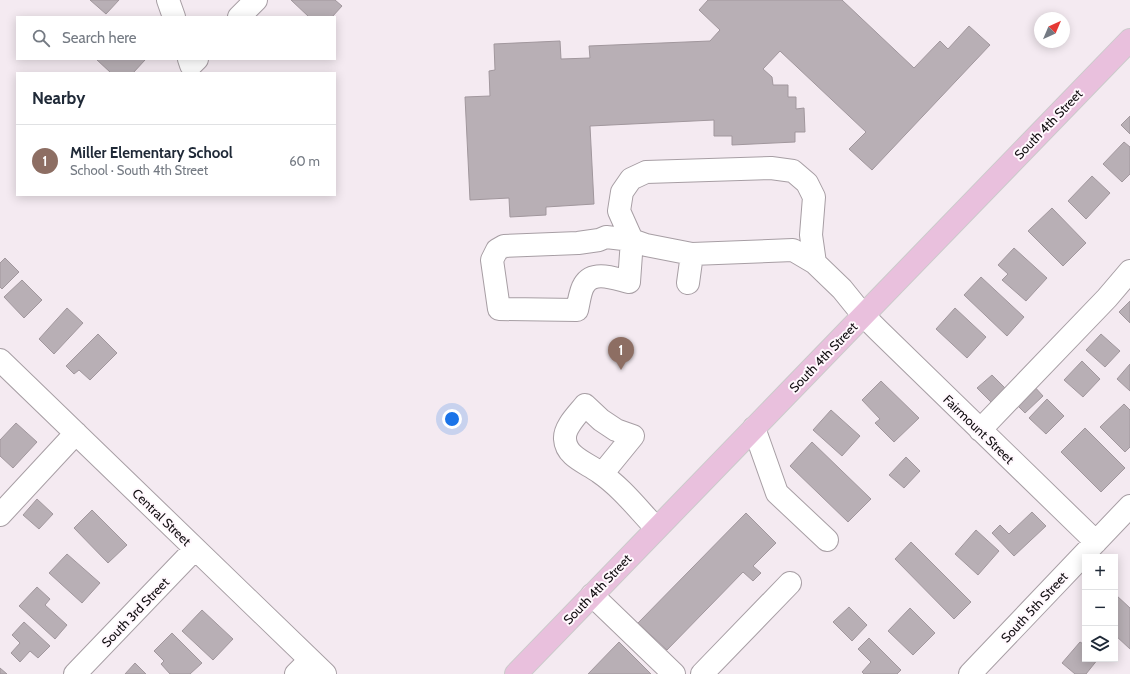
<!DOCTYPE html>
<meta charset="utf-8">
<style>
body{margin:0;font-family:Cabin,sans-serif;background:#f6f6f7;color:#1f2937}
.controls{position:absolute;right:12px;bottom:12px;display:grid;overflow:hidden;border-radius:0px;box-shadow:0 2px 10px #0003}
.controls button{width:36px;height:36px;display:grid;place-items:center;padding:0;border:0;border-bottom:1px solid #e0e1e3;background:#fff;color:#1f2937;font:20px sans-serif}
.compass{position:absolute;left:1034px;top:12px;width:36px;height:36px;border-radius:50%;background:#fff;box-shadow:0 2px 10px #0003;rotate:44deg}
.you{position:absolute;left:452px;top:419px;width:14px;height:14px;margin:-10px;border:3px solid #fff;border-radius:50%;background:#1a73e8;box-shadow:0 0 0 6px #1a73e833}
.badge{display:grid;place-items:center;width:26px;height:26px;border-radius:50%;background:#ea580c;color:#fff;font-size:13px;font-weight:700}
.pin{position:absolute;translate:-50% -33px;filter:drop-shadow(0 1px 2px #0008)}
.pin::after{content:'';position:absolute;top:21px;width:14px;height:12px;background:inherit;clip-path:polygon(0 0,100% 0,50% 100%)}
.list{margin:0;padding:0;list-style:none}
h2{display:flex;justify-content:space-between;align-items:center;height:52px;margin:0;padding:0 16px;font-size:17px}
h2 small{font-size:13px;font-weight:400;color:#747a83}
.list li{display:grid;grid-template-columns:26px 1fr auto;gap:12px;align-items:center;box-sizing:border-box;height:72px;padding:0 16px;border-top:1px solid #e0e1e3}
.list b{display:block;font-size:15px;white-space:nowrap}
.list p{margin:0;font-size:13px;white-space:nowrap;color:#747a83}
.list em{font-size:13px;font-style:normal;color:#747a83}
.icon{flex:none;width:22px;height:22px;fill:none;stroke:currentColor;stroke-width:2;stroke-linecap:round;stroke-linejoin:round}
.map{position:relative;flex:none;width:1130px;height:674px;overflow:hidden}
.search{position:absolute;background:#fff;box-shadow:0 2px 10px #0003;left:16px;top:16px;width:320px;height:44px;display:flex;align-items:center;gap:10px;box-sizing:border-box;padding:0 14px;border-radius:0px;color:#747a83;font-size:15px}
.panel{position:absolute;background:#fff;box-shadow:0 2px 10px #0003;left:16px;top:72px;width:320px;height:124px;border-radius:0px}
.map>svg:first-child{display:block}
.building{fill:#b8afb5;stroke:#a1979d}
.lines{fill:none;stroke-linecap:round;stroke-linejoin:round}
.minor-casing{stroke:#a79ea4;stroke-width:24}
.major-casing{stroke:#cbcacb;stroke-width:24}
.minor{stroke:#fff;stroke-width:22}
.major{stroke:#e9c0dd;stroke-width:22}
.labels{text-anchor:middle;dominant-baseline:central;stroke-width:4;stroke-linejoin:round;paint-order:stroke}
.street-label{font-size:13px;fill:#120e11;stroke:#fff8fd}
</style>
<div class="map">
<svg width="1130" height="674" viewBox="0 0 1130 674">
<rect width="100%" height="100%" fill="#f4eaf1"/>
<path class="building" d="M90,0H119L106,14Z
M291,0H335L342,6L332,17H309Z
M708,0H842L914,68L940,41L948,49L969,26L990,45L872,170L849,149L866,132L780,51L763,69L772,77L773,85H788V97H796V109L804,108L805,132H795V142L732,145V136H714V120L590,126L594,204L546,207V215L510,217L509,198L470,200L465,97L490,96L489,71L495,70L494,44L560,41L561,59L590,58L589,46L710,41L720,30L699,10Z
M96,59H143L145,60L133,73H111Z
M1130,116V134L1121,125Z
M1124,142L1130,147V174L1122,182L1103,164Z
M1092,176L1110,193L1086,219L1068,201Z
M1052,208L1086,243L1063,266L1028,231Z
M1014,248L1047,278L1026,301L1002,280L1008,274L998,265Z
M5,258L19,272L2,289L0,287V263Z
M981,277L1024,317L1007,336L964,295Z
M22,280L42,300L24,318L4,297Z
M1130,301V323L1119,312Z
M67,308L83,323L54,354L39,339Z
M955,308L986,337L967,358L936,329Z
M98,334L117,353L90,380L79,370L74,374L66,366Z
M1101,334L1120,351L1105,367L1086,350Z
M1082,361L1100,379L1083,397L1064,380Z
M1130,364V391L1117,379Z
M992,375L1005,388L991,402L977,388Z
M881,381L919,418L894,442L875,423L880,419L862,400Z
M1033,385L1043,396L1025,413L1015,403Z
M1047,399L1064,416L1046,434L1029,418Z
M1124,404L1130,410V447L1125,452L1100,427Z
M831,410L860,436L842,456L813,430Z
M16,423L37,442L13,468L0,456V440Z
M1085,428L1125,468L1101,492L1061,452Z
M812,442L871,499L848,522L790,466Z
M906,457L920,471L904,488L889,475Z
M37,499L53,514L39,529L23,515Z
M92,510L127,545L108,563L74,528Z
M1032,512L1046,526L1014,556L992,533L1000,525L1009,534Z
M746,513L776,543L753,566L761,573L753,581L743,572L667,650L638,623Z
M976,530L999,551L978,575L955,554Z
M911,542L971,602L954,619L895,559Z
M67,554L100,583L82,603L49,573Z
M37,587L50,599L45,605L67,625L55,639L19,606Z
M1116,595L1130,608V649L1115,635V597Z
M849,607L867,625L852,641L833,622Z
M910,608L935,633L913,655L888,631Z
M202,610L233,639L213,660L182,631Z
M24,622L50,646L38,658L30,651L20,662L11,653L20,643L12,635Z
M172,633L202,663L190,674H170L161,664L164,661L154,651Z
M869,638L901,670L897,674H864L862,672L871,662L858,649Z
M619,642L651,674H588Z
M1080,642L1085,645V659H1098L1086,674H1075L1062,663Z
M135,663L146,674H125Z
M0,668L7,674H0Z"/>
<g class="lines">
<defs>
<path id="minor" d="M168,0L174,17
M239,17L256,0
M189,59L191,65L197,59
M815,263L793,250L692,254L646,245L632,240L606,237L599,240L578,243L504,246L497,250L492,260L499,309L577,310C579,302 580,291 584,285C593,269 616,279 629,282L632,240L619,211L622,192L631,179L646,172L771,168L793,171L807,183L814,197L811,235L815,263L842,289L863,315L879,331L1096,542
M688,283L692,254
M0,360L325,674
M754,428L777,493L827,540
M980,430L1107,298L1130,271
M602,474L633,436L616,430L601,420L585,405C578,414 564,427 565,439C566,457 587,463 599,472C621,487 638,509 656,528
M0,515L76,433
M592,595L674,674
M75,674L195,549
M296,674L310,660
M702,674L790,583
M970,674L1130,506"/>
<path id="major" d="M516,674L1130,40"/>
</defs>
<use href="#minor" class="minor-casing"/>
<use href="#major" class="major-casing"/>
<use href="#minor" class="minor"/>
<use href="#major" class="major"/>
</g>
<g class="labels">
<g class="street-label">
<text transform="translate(1048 124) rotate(-46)">South 4th Street</text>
<text transform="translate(823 357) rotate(-46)">South 4th Street</text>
<text transform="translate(979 429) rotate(44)">Fairmount Street</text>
<text transform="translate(162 517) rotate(44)">Central Street</text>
<text transform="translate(597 589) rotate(-46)">South 4th Street</text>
<text transform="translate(1034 607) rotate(-47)">South 5th Street</text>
<text transform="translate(135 612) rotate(-46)">South 3rd Street</text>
</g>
</g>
</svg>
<div class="controls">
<button>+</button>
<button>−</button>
<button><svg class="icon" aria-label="layers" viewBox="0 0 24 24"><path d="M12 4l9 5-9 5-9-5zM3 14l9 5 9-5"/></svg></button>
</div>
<svg class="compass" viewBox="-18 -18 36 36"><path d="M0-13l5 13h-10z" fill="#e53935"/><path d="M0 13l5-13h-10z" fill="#747a83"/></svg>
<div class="you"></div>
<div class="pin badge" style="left:621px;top:370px;background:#8d6e63">1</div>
<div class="search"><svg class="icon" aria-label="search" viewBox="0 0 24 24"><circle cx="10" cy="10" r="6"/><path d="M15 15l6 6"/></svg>Search here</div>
<section class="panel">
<h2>Nearby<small></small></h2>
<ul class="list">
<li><span class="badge" style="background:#8d6e63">1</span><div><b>Miller Elementary School</b><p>School · South 4th Street</p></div><em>60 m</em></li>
</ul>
</section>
</div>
